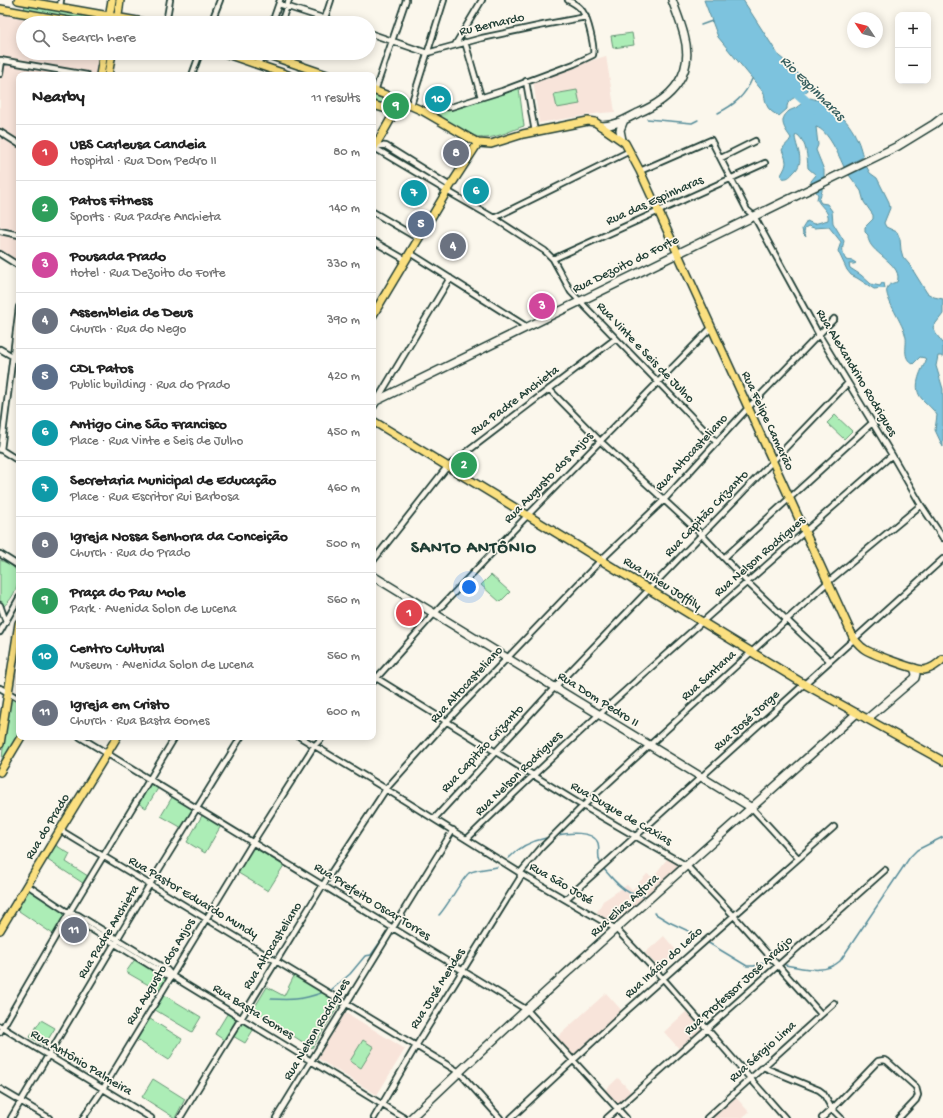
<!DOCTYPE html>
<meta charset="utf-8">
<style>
body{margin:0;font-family:"Gochi Hand",sans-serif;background:#f6f6f6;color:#222}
.controls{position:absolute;right:12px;top:12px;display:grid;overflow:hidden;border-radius:8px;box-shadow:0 2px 10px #0003}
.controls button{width:36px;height:36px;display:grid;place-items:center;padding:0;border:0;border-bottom:1px solid #e0e0e0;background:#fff;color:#222;font:20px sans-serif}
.compass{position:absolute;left:847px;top:12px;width:36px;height:36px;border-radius:50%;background:#fff;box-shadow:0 2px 10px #0003;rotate:305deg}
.you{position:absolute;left:469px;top:587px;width:14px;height:14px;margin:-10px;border:3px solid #fff;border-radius:50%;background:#1a73e8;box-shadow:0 0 0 6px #1a73e833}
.badge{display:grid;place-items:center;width:26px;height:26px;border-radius:50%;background:#db2777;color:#fff;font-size:13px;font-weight:700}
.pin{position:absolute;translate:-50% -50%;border:2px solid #fff;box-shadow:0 1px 4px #0006}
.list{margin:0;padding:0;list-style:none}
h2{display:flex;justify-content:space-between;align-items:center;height:52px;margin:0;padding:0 16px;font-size:17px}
h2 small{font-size:13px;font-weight:400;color:#767676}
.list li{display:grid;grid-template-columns:26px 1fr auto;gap:12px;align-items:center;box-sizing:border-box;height:56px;padding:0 16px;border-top:1px solid #e0e0e0}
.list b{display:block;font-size:15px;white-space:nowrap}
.list p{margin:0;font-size:13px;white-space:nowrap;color:#767676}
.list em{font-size:13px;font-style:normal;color:#767676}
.icon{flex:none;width:22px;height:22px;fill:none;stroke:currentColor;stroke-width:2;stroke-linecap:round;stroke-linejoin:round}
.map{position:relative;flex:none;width:943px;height:1118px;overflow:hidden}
.search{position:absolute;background:#fff;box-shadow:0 2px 10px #0003;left:16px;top:16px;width:360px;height:44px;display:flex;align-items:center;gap:10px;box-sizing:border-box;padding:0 14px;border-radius:22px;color:#767676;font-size:15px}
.panel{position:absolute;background:#fff;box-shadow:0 2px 10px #0003;left:16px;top:72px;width:360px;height:668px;border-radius:8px}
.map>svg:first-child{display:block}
.built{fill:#f8e4da}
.green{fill:#acedb6;stroke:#669575}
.water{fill:#7dc3de;stroke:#578d9a}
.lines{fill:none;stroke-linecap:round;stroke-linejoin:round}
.stream{stroke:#578d9a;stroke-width:1.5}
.river{stroke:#7dc3de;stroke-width:10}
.street-casing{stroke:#1f3d34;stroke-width:8}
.secondary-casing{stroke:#1f3d34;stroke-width:10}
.primary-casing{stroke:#1f3d34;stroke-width:10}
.street{stroke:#fbf7ec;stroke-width:4.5}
.secondary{stroke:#fbf7ec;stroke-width:7}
.primary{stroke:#fbe080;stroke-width:7}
.labels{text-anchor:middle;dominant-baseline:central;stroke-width:3.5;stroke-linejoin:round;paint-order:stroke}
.street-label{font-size:13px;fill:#1f3d34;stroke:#fbf7ec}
.water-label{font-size:14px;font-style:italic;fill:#365e5e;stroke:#fbf7ec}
.district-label{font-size:17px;font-weight:bold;letter-spacing:1px;fill:#1f3d34;stroke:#fbf7ec}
</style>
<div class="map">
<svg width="943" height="1118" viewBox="0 0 943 1118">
<rect width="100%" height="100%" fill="#fbf7ec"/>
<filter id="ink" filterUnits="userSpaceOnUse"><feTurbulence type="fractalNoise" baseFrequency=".025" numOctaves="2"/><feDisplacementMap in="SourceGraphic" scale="8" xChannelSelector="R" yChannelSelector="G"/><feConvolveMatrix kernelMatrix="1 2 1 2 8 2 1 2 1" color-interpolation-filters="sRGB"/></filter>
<g filter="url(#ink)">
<path class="built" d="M0,9L79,23H23V53H104L100,75H19V266L0,254Z
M606,56L615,112L601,113L539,123L533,79Z
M667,859L682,866L615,925L596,914L603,901L627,885L632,890L647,874L653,877Z
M664,936L680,955L661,970L645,953Z
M606,993L624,1013L572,1060L554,1040Z
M690,1008L708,1029L682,1052L664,1032Z
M345,1012L405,1049L377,1095L317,1058Z
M618,1078L634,1095L617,1109L602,1093Z
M733,1094L749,1112L742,1118H712L709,1116Z"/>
<path class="green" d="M25,5L104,18L106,23H88L26,12L24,10Z
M632,33L634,45L613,48L611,36Z
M519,88L524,126C512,130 499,137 486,138C473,139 448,121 436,114L431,110L439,108L448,111Z
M577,90L580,104L557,108L554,94Z
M373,95L402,105L404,107L400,114L393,107L373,101Z
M835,415L852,431L844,439L827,423Z
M0,560C4,562 11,564 14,568C24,578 13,599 4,606L2,605L0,600Z
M491,575L510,592L500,602L481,585Z
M8,693L19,699V737L1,771Z
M150,779L160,785L146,808L136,802Z
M174,794L197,808L184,829L161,816Z
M204,812L222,824L205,853L187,842Z
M253,842L286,862L268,891L235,871Z
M52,843L70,854L66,862L91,878L86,885L43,857Z
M28,888L69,913L56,936L16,909Z
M138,955L170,974L159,991L126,972Z
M295,974L341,1002L312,1048L253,1010L267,987L284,996Z
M161,993L201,1017L192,1032L152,1008Z
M229,1011L255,1027L245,1043L231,1035L227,1042L215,1034Z
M147,1017L182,1039L169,1060L134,1038Z
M41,1020L55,1028L44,1046L30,1037Z
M363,1040L374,1047L361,1068L350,1061Z
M153,1079L185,1099L175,1118L142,1097Z"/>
<path class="water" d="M704,0H743L779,56L792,67L808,84V90C801,97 786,97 787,109L779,116C767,110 766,106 764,93L718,37Z
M810,98C830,102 849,120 857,139C860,145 861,151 863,157L844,167C839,156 828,130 816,127L818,145L816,150L824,170V177L811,184V181L816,175L808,168C807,156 807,144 798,135H796L795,137C797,151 806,162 793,173C790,177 787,179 782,178L781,175C788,163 787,162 782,150C784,145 789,143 791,138C784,128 778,120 789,111C792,109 795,109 797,107C802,104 804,100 810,98Z
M864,162L870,173L877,178L889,202L890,208L884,223L886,227L897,232L900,239L901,250L903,257L909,264L927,293L934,297L943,299V314L933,327L936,334L943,343V357L941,356H938L936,366L943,389V447L935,430L937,415C933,409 928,405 922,399C912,388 920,372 926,361L925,358L920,357L913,364C902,358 907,347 906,338C904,324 884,298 887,289C888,284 893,283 897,282C904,266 873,254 869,241C868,239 868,237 868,235L865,232V227L873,219V215L864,202L861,191L846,171Z
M823,186L822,188V191L819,200L821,203L827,204L832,211L833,223L844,241C842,248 842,254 846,260L853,261L856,263L854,264H849L850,268L861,275L871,284L880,286L882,283H884L885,288L874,289L857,278L851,275L847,270L838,251L841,242L829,227L814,228L808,226L805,228L804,232L806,237L803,234L802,229L807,221L814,224L828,220C830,211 820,207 817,199L818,195L814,187Z"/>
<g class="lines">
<path class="stream" d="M701,25L712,21
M718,113C734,105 745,96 752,79
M647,119L692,123L698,120
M557,835C567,833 593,830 598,843C600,850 597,856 600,862
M509,858C519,847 531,841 546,838
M603,868C611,877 619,888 630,893C635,895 639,894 643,896
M654,913L669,922L697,935
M439,915C448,906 462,878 469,873C477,869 488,869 497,867
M707,942L747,966H754L769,961
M785,965C805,968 824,975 840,961L910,857L917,850L943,837
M331,990L350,974L365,956L371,955L388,931
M271,999C291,1000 301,1000 321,993"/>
<path class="river" d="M790,87L814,109"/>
<defs>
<path id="street" d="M279,4L338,23
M60,7L61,0
M325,18L331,0
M166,23L170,0
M211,23L220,0
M272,23L280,0
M281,23L289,0
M369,33L427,53
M465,42L481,97
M455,45L482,0
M427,53L482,38L548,24L586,17
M0,60L87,75
M258,65L262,53
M0,74L2,60
M192,75L200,53
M526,81L535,132
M375,91L406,0
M411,105L444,0
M423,111L437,107H451L502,91L574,64L593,55C595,47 588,19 583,12C580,6 573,3 568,0
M0,132L19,144
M375,145L386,146L450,186
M373,147L447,191L494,218L545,251L553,259L571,292L717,443
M721,158L755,141
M640,171L711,140L747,210L754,216L819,335L892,455L921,505L943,538
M373,212L419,239
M494,218L630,151
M0,231L19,235
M373,241L406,260
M410,253L527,327
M0,254L19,266
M553,259L765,163
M0,349L19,360
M549,389L600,441L702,535L748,583L830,661
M377,400L450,278
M0,449L19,461
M1,450L19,307
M0,554L19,566
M724,558L872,423
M373,561L447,467L615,339
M0,605L6,622
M0,632L19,598
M373,676L583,806L687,866L734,916L821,1014
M373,682L434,614L527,516L711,328
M0,688L19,699
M80,737L527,1010L626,1118
M300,737L386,789L525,876L616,929L666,982L785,1118
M752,808L798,858
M434,819L555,687L848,383
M60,830L459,1072L500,1118
M467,839C604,705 749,581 892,455
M27,885L69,913L75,919L164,974L172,976L404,1118
M566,899L943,559
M70,913L78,915L167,970L172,976
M0,1026L151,1118
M0,1032L69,913L175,737
M763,1067L819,1090L823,1093L832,1109L841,1118
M0,1089L49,1118
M11,1118L150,884L241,737
M83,1118L103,1089L253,842L314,746L323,737
M180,1118L323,885L386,789L446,722L601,560L664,500L748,408L834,319
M276,1118L453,830
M374,1118L416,1046L520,878V873L541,848L583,806L828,582L921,505
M511,1118L624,1013L834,827
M607,1118L885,870
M707,1118L834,1003
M822,1118L832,1109L878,1061L884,1060L887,1061L916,1087L918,1095L916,1100L899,1118"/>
<path id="secondary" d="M601,126C615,126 626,119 638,113C672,99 695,74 684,35C681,23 676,11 672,0
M622,140L620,130L624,120
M373,406L376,401L898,146L934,124L943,117
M373,576L752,808
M867,719L915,678L916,674L914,668
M411,1118C555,979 708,848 857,713"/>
<path id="primary" d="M18,0L149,23
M0,9L80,23
M108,23L112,0
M117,23L120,0
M224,53L288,75
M263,53L327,75
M100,75L104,53
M108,75L112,53
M373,90L391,97L423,111L478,143L491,144L523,134L588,121L595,122L625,143L640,171L854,639C857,642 860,646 863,648C870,654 916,670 924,670C931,669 938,664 943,659
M373,105L390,110L393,115L381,136L373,149
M373,315L447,191L478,143
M373,421L804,684L943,761
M0,744L19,623
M0,772L21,737
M0,930L60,830L117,737"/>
</defs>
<use href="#street" class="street-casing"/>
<use href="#secondary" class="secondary-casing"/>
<use href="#primary" class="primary-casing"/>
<use href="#street" class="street"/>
<use href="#secondary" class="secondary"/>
<use href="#primary" class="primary"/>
</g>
</g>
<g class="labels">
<g class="street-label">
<text transform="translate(492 25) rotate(-13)">Ru Bernardo</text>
<text transform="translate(655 201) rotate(-24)">Rua das Espinharas</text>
<text transform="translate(626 265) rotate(-26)">Rua Dezoito do Forte</text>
<text transform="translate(645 353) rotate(46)">Rua Vinte e Seis de Julho</text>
<text transform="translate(856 373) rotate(59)">Rua Alexandrino Rodrigues</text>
<text transform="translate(515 401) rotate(-37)">Rua Padre Anchieta</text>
<text transform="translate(767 421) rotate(65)">Rua Felipe Camarão</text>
<text transform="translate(692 453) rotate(-47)">Rua Altocasteliano</text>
<text transform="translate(549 478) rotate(-46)">Rua Augusto dos Anjos</text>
<text transform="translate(707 514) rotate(-46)">Rua Capitão Crizanto</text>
<text transform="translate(760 557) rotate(-41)">Rua Nelson Rodrigues</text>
<text transform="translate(662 584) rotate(32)">Rua Irineu Joffily</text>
<text transform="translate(709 676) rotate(-42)">Rua Santana</text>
<text transform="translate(467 685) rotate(-47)">Rua Altocasteliano</text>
<text transform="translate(598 700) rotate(32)">Rua Dom Pedro II</text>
<text transform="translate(747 721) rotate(-42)">Rua José Jorge</text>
<text transform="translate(483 749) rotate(-47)">Rua Capitão Crizanto</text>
<text transform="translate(519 774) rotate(-44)">Rua Nelson Rodrigues</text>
<text transform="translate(621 814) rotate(30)">Rua Duque de Caxias</text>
<text transform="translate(48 827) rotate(-59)">Rua do Prado</text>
<text transform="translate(561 884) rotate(30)">Rua São José</text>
<text transform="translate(193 898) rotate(31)">Rua Pastor Eduardo Mundy</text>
<text transform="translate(372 902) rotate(32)">Rua Prefeito Oscar Torres</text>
<text transform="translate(625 906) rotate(-42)">Rua Elias Asfora</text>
<text transform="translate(109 932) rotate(-59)">Rua Padre Anchieta</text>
<text transform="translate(273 946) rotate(-58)">Rua Altocasteliano</text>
<text transform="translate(664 963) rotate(-42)">Rua Inácio do Leão</text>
<text transform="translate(161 972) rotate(-59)">Rua Augusto dos Anjos</text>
<text transform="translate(739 986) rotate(-42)">Rua Professor José Araújo</text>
<text transform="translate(438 989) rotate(-58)">Rua José Mendes</text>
<text transform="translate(253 1012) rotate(32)">Rua Basta Gomes</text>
<text transform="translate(317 1030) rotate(-59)">Rua Nelson Rodrigues</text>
<text transform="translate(763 1052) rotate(-42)">Rua Sérgio Lima</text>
<text transform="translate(81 1063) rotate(31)">Rua Antônio Palmeira</text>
</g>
<g class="water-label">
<text transform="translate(812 89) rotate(45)">Rio Espinharas</text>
</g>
<g class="district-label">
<text x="474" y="549">SANTO ANTÔNIO</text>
</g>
</g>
</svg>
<div class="controls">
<button>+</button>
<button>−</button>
</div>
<svg class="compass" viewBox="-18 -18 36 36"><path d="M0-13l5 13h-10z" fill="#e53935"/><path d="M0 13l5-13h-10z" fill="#767676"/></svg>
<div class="you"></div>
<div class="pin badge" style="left:409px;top:613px;background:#e0444e">1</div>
<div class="pin badge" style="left:464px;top:465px;background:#2e9e5b">2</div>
<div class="pin badge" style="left:542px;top:306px;background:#d1479c">3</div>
<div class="pin badge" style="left:453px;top:246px;background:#6b7280">4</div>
<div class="pin badge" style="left:421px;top:224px;background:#5c6f8a">5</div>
<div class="pin badge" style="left:476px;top:191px;background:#0f9aa8">6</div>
<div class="pin badge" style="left:414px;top:193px;background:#0f9aa8">7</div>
<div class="pin badge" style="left:456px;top:153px;background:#6b7280">8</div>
<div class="pin badge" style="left:396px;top:106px;background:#2e9e5b">9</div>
<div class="pin badge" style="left:438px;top:99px;background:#0f9aa8">10</div>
<div class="pin badge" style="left:74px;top:930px;background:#6b7280">11</div>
<div class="search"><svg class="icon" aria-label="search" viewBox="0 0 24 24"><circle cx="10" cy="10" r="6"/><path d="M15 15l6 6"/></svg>Search here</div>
<section class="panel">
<h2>Nearby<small>11 results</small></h2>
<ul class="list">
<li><span class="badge" style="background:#e0444e">1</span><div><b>UBS Carleusa Candeia</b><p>Hospital · Rua Dom Pedro II</p></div><em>80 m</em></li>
<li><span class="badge" style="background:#2e9e5b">2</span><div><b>Patos Fitness</b><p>Sports · Rua Padre Anchieta</p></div><em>140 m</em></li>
<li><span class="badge" style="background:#d1479c">3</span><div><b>Pousada Prado</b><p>Hotel · Rua Dezoito do Forte</p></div><em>330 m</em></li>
<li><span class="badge" style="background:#6b7280">4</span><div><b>Assembleia de Deus</b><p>Church · Rua do Nego</p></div><em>390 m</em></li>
<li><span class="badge" style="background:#5c6f8a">5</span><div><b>CDL Patos</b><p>Public building · Rua do Prado</p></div><em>420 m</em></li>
<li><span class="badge" style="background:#0f9aa8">6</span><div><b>Antigo Cine São Francisco</b><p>Place · Rua Vinte e Seis de Julho</p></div><em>450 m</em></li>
<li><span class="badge" style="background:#0f9aa8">7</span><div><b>Secretaria Municipal de Educação</b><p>Place · Rua Escritor Rui Barbosa</p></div><em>460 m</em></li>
<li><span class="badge" style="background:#6b7280">8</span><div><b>Igreja Nossa Senhora da Conceição</b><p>Church · Rua do Prado</p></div><em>500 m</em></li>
<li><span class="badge" style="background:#2e9e5b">9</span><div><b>Praça do Pau Mole</b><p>Park · Avenida Solon de Lucena</p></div><em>560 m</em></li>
<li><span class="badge" style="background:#0f9aa8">10</span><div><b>Centro Cultural</b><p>Museum · Avenida Solon de Lucena</p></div><em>560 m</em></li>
<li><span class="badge" style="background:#6b7280">11</span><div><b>Igreja em Cristo</b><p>Church · Rua Basta Gomes</p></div><em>600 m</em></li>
</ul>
</section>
</div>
